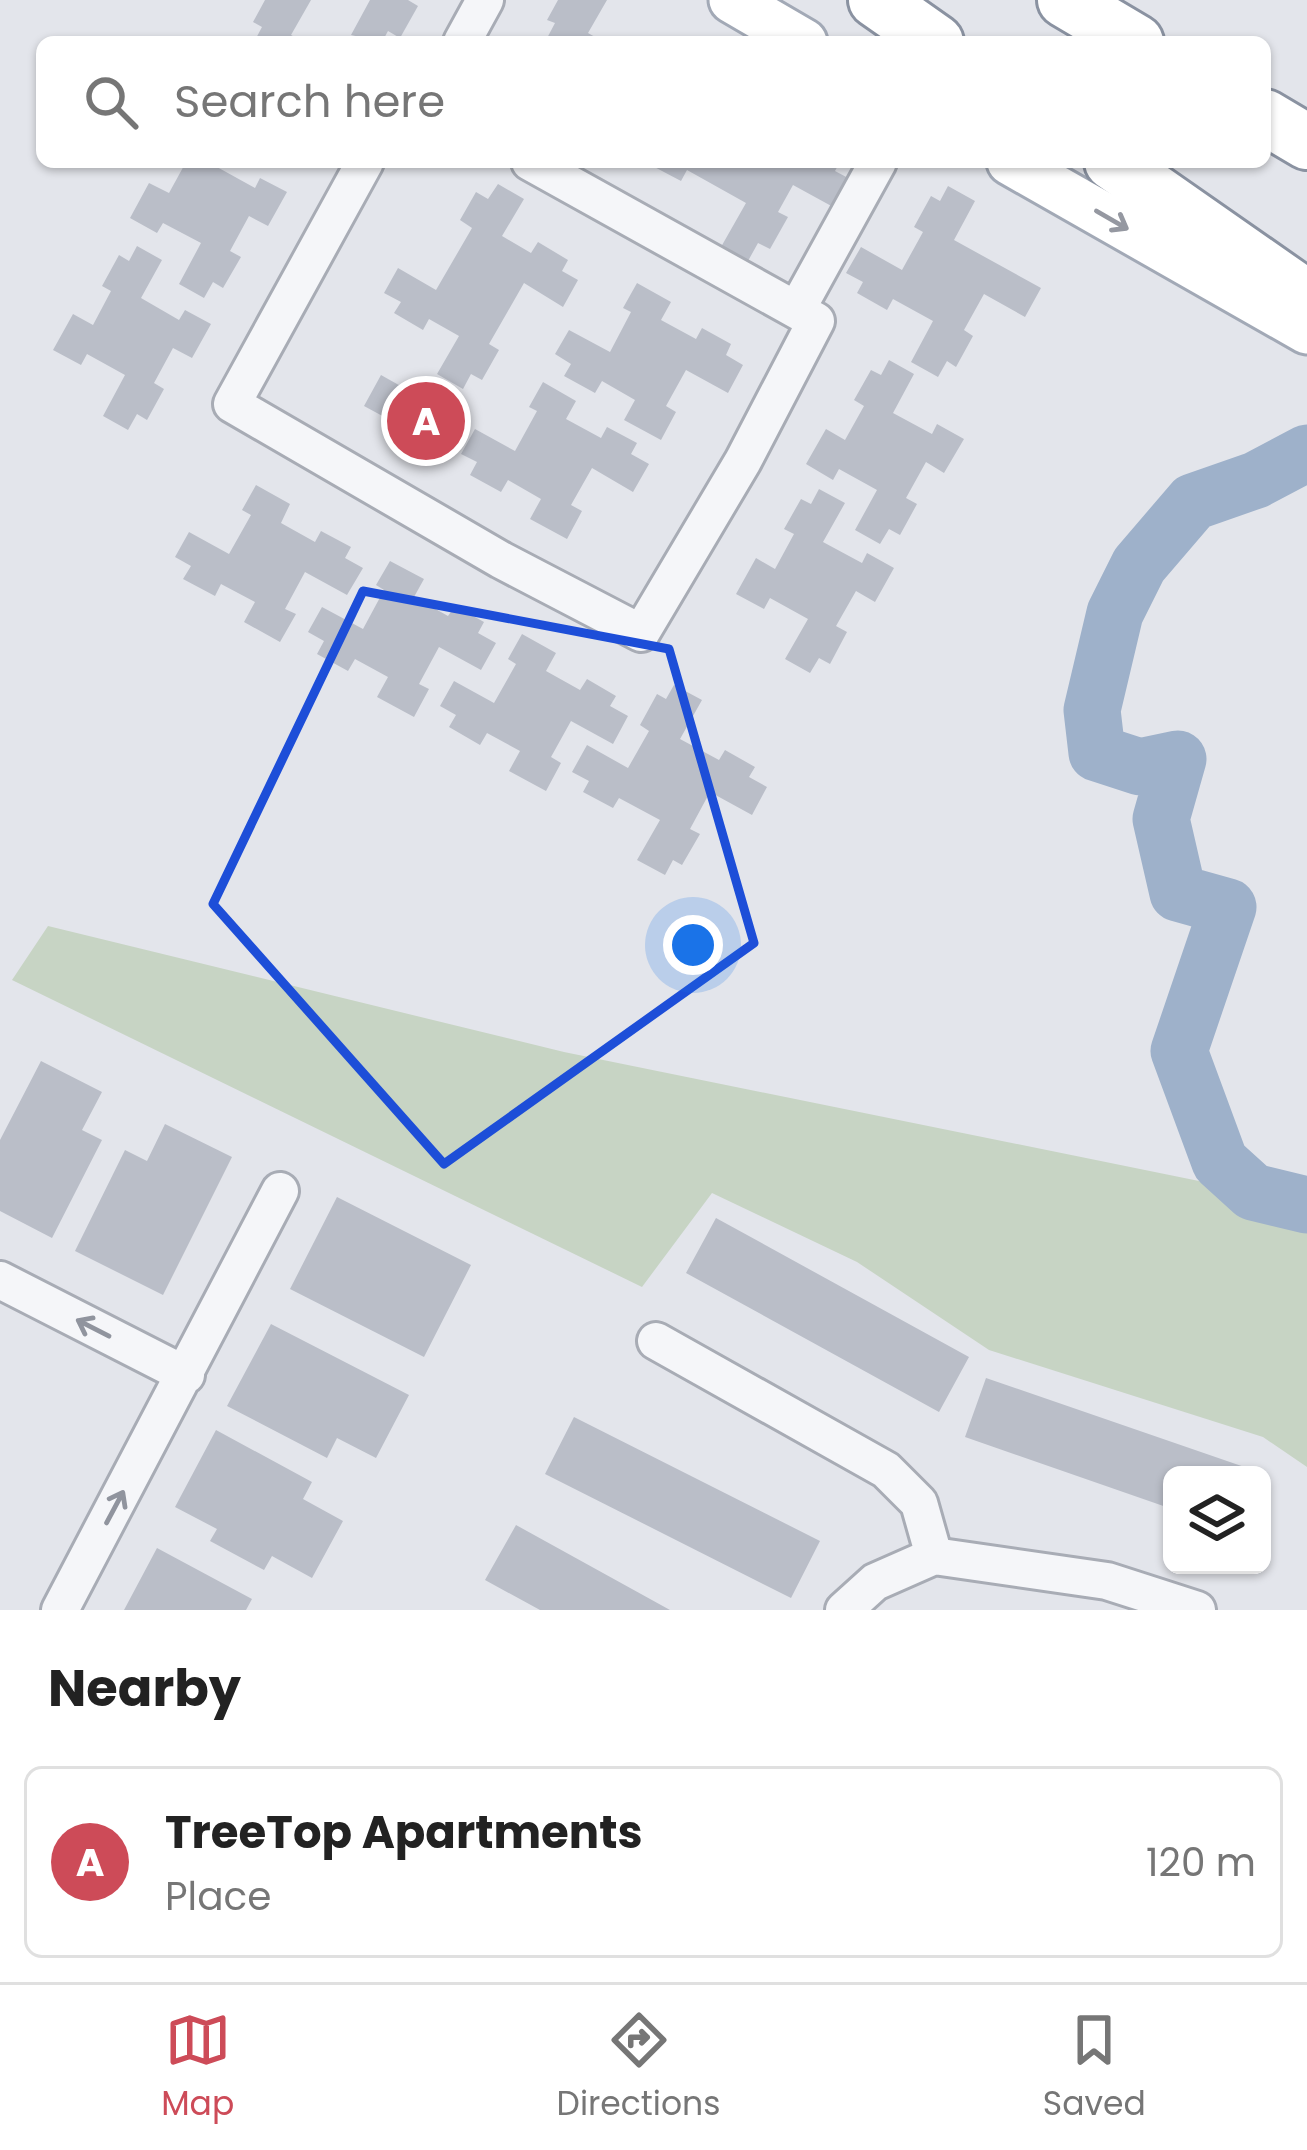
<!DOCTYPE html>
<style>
body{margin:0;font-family:Poppins,sans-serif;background:#f2f2f2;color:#222}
.controls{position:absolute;right:36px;bottom:36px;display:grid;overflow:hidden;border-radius:18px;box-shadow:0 3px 9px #0004}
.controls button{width:108px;height:108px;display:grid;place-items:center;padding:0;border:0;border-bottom:3px solid #e0e0e0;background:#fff;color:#222;font:60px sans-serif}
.you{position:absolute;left:693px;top:945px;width:42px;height:42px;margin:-30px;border:9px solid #fff;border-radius:50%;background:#1a73e8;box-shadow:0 0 0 18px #1a73e833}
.badge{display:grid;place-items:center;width:78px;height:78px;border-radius:50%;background:#cd4b58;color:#fff;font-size:39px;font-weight:700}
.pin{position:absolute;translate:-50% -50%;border:6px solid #fff;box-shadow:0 3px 12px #0006}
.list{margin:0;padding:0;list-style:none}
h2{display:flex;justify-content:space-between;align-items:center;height:156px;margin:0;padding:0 48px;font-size:51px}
h2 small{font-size:39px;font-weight:400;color:#767676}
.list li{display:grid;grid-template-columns:78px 1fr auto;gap:36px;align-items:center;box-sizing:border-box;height:192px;margin:0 24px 24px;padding:0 24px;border:3px solid #e0e0e0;border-radius:18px}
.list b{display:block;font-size:45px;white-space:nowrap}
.list p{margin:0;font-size:39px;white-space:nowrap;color:#767676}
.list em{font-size:39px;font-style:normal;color:#767676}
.icon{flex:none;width:66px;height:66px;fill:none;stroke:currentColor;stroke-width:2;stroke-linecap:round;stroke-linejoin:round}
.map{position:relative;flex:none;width:1307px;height:1610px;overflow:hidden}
.search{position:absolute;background:#fff;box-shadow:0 3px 9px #0004;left:36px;right:36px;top:36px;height:132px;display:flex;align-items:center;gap:30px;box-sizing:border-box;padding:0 42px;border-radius:18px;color:#767676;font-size:45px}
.sheet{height:372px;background:#fff}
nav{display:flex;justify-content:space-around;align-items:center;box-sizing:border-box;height:168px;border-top:3px solid #e0e0e0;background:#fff;font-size:33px;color:#767676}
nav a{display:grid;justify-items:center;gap:6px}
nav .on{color:#cd4b58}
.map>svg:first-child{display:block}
.green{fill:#c7d4c4}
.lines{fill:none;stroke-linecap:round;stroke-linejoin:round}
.river{stroke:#9eb1ca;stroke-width:57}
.building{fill:#babec8}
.minor-casing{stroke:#a8acb5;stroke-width:42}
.major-casing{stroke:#a2a9b6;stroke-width:51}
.highway-casing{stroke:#8a92a1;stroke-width:60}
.minor{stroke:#f5f6f9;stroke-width:36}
.major{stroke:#fff;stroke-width:45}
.highway{stroke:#fff;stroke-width:54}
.oneway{stroke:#9598a1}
.oneway2{stroke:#90949e}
.marked{fill:none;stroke:#1d4ed8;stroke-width:9;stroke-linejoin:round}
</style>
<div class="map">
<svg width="1307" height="1610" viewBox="0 0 1307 1610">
<rect width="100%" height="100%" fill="#e3e5eb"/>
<path class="green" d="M48,926L564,1052L1253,1192L1307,1228V1467L1263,1437L989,1350L857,1262L712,1193L642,1287L12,980Z"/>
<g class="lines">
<path class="river" d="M1307,453L1256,480L1193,502L1139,565L1115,613L1092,710L1097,753L1140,767L1178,759L1161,819L1178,893L1228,907L1179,1051L1220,1162L1253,1192L1307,1205"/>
</g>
<path class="building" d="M265,0H311L291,35L304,42H254L262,27L253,22Z
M370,0H408L418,6L400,38L388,31L382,42L351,35Z
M558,0H607L588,33L604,42H545L555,23L547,20Z
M186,162H219L217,167L255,188L260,178L287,192L268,226L249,216L230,251L241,257L223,288L213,282L204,298L179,284L201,243L163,223L157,233L130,218L149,183L169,193Z
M645,162H840L835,171L850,179L835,208L793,185L778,212L788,217L770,249L758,243L748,261L721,247L746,203L687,170L681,181Z
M498,184L524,199L502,236L531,253L538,242L568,260L562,271L578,280L563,307L524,283L489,344L499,350L482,380L471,374L463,389L437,374L459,336L429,319L423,330L394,313L401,302L384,293L398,268L436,290L472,228L460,220L476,192L488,199Z
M948,186L975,201L954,240L1041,288L1025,317L984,294L964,330L973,336L956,367L947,361L938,377L911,362L933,321L893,299L887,310L857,293L863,282L846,273L861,247L902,270L923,232L914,227L931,196L940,201Z
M137,246L162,260L141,298L179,320L185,310L211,324L192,358L173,348L154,383L164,389L147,420L137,414L128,430L103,416L125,375L87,354L81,365L53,350L73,314L93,325L111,291L102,286L119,255L129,261Z
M637,283L671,302L661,320L696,339L702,328L731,344L726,355L743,365L728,393L686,370L666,406L676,412L661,440L624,420L635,400L602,381L595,393L564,376L571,364L555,354L569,330L610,352L631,312L623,308Z
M889,360L914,374L893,413L932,434L937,424L964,439L944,473L926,462L906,498L917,504L900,535L889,529L880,544L855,530L877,490L839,469L833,480L806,464L826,429L845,440L864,406L854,400L871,370L881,375Z
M381,375L429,402L434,393L466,410L440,458L408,440L412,432L364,406Z
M543,382L576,401L566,419L601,438L607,427L637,443L631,454L649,464L633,492L592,468L571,505L582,511L567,539L530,519L541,499L508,480L501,492L470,475L477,462L461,454L475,429L515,451L537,411L529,407Z
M256,485L290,504L281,523L315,542L321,531L351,547L345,558L363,568L347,595L305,572L285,609L296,614L280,642L244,622L255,602L221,584L215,596L183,579L191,566L175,557L189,532L229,554L251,515L242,510Z
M819,489L845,503L823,542L862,563L867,553L894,568L875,602L856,591L836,626L847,632L830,664L819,658L810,673L785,659L808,619L770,598L764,609L736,594L756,558L775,569L794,534L784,529L801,499L811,504Z
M390,561L424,579L414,597L448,616L455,606L484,622L478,633L496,643L481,670L439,647L419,684L429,689L414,717L377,697L388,677L355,659L348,671L317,654L324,641L308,632L322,607L363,629L384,590L376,585Z
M522,634L556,653L546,671L580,690L587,679L616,696L610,706L628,716L613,744L571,721L551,757L561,763L546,791L509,771L520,751L487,733L480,745L449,727L456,715L440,706L454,681L494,703L516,664L508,659Z
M674,685L702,700L680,739L719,760L725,750L755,767L749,777L767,787L752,815L710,792L690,829L700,834L682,865L673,860L665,875L637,860L660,820L619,798L613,808L583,792L589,781L572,772L587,745L628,768L649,731L640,725L657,694L666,699Z
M41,1061L102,1092L82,1130L102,1140L52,1238L0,1211V1140Z
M165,1124L232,1157L163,1295L75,1251L125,1150L147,1161Z
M337,1197L471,1265L424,1357L290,1289Z
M716,1218L969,1357L939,1412L686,1273Z
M271,1324L409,1395L376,1458L337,1438L327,1458L227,1406Z
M986,1378L1256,1471L1254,1475H1172V1509L965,1437Z
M574,1417L820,1541L791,1598L545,1474Z
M216,1430L312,1482L303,1499L343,1521L312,1578L272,1556L264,1570L210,1541L217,1529L175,1507Z
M516,1525L670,1610H540L485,1580Z
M157,1548L252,1599L246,1610H124Z"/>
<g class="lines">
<defs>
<path id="minor" d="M462,42L485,0
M365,162L232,404L501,560L641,633L743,461L816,321L530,162
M797,309L878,162
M0,1280L186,1375
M656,1341L886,1470L919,1503L934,1556
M60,1610L280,1191
M844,1610L875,1582L934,1556L1107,1581L1197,1610"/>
<path id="major" d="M732,0L804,42
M1010,162L1307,331"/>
<path id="highway" d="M876,0L936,42
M1065,0L1136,42
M1265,117L1307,142
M1112,162L1307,298"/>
</defs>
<use href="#minor" class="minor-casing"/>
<use href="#major" class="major-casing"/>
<use href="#highway" class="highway-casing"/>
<use href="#minor" class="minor"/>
<use href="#major" class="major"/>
<use href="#highway" class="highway"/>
</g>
<defs><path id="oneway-shaft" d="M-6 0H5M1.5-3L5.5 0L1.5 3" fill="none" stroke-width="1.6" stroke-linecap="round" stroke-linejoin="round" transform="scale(3)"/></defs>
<use class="oneway" href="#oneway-shaft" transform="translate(1112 220) rotate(30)"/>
<g class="oneway2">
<use href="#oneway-shaft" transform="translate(93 1328) rotate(-153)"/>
<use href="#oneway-shaft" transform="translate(115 1507) rotate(-62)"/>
</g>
<path class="marked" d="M363,591L669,649L754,943L444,1164L213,904Z"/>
</svg>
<div class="controls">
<button><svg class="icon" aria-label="layers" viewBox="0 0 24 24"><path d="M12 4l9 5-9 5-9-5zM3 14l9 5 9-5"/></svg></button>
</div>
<div class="you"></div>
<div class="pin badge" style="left:426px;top:421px">A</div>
<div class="search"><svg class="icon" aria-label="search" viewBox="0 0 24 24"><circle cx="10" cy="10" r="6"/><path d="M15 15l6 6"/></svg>Search here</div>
</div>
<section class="sheet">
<h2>Nearby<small></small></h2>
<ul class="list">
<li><span class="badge">A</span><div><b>TreeTop Apartments</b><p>Place</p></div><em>120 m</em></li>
</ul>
</section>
<nav>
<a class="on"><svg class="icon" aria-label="map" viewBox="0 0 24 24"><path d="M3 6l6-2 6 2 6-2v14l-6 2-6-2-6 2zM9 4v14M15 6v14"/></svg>Map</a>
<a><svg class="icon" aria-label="directions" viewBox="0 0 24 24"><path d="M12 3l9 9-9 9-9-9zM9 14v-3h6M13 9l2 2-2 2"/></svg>Directions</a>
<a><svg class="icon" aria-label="saved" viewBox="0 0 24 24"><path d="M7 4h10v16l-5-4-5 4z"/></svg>Saved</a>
</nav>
